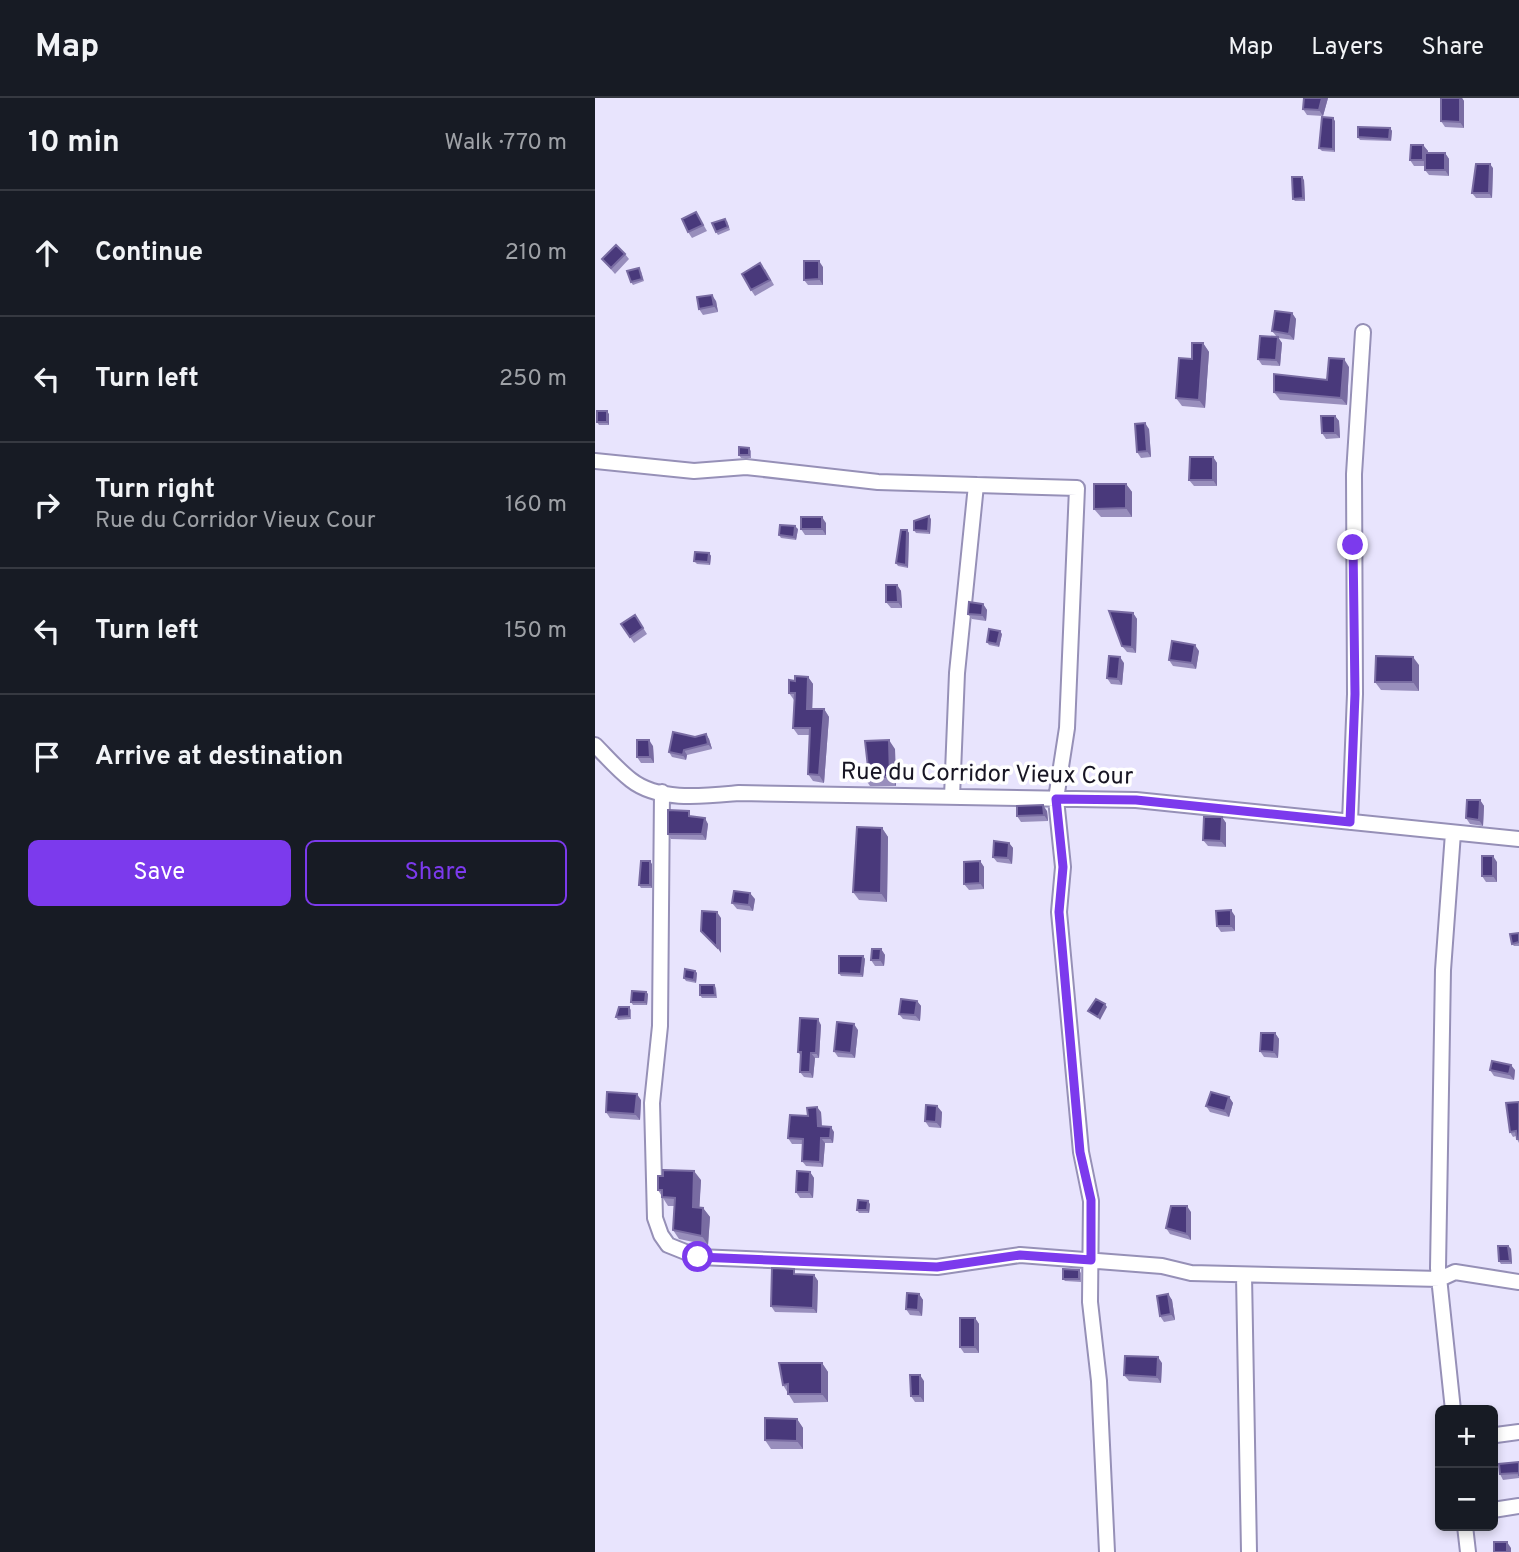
<!DOCTYPE html>
<meta charset="utf-8">
<style>
body{margin:0;font-family:Overpass,sans-serif;background:#20242c;color:#f1f3f6}
.controls{position:absolute;right:21px;bottom:21px;display:grid;overflow:hidden;border-radius:10px;box-shadow:0 4px 10px #0003}
.controls button{width:63px;height:63px;display:grid;place-items:center;padding:0;border:0;border-bottom:2px solid #363941;background:#171b24;color:#f1f3f6;font:35px sans-serif}
.stop{position:absolute;width:21px;height:21px;margin:-16px;border:5px solid #7c3aed;border-radius:50%;background:#fff}
.stop.end{background:#7c3aed;border-color:#fff;box-shadow:0 2px 7px #0008}
.list{margin:0;padding:0;list-style:none}
h2{display:flex;justify-content:space-between;align-items:center;height:91px;margin:0;padding:0 28px;font-size:30px}
h2 small{font-size:23px;font-weight:400;color:#9ea1a6}
.list li{display:grid;grid-template-columns:46px 1fr auto;gap:21px;align-items:center;box-sizing:border-box;height:126px;padding:0 28px;border-top:2px solid #363941}
.list b{display:block;font-size:26px;white-space:nowrap}
.list p{margin:0;font-size:23px;white-space:nowrap;color:#9ea1a6}
.list em{font-size:23px;font-style:normal;color:#9ea1a6}
.actions{display:flex;gap:14px;padding:21px 28px}
.actions a{flex:1;padding:16px 0;border:2px solid #7c3aed;border-radius:10px;text-align:center;font-size:24px;color:#7c3aed}
.actions .main{background:#7c3aed;color:#fff}
.icon{flex:none;width:38px;height:38px;fill:none;stroke:currentColor;stroke-width:2;stroke-linecap:round;stroke-linejoin:round}
.map{position:relative;flex:none;width:924px;height:1454px;overflow:hidden}
header{display:flex;align-items:center;gap:42px;box-sizing:border-box;height:98px;padding:0 35px;background:#171b24;border-bottom:2px solid #363941}
header strong{font-size:33px}
nav{display:flex;gap:38px;margin-inline-start:auto;font-size:24px}
main{display:flex}
aside{flex:1;background:#171b24}
.map>svg:first-child{display:block}
.lines{fill:none;stroke-linecap:round;stroke-linejoin:round}
.minor-casing{stroke:#9690b7;stroke-width:18}
.minor{stroke:#fff;stroke-width:14}
.wall{fill:#988ebc}
.shaded-wall{fill:#796ca2}
.building{fill:#49397b;stroke:#796ca2;stroke-width:2}
.route{stroke:#7c3aed;stroke-width:9}
.labels{text-anchor:middle;dominant-baseline:central;stroke-width:7;stroke-linejoin:round;paint-order:stroke}
.street-label{font-size:24px;fill:#181624;stroke:#fff}
</style>
<header>
<strong>Map</strong>
<nav><a>Map</a><a>Layers</a><a>Share</a></nav>
</header>
<main>
<aside>
<h2>10 min<small>Walk · 770 m</small></h2>
<ul class="list">
<li><svg class="icon" aria-label="ahead" viewBox="0 0 24 24"><path d="M12 20V5M6 11l6-6 6 6"/></svg><div><b>Continue</b></div><em>210 m</em></li>
<li><svg class="icon" aria-label="left" viewBox="0 0 24 24"><path d="M17 20v-9H6M10 6l-5 5 5 5"/></svg><div><b>Turn left</b></div><em>250 m</em></li>
<li><svg class="icon" aria-label="right" viewBox="0 0 24 24"><path d="M7 20v-9h11M14 6l5 5-5 5"/></svg><div><b>Turn right</b><p>Rue du Corridor Vieux Cour</p></div><em>160 m</em></li>
<li><svg class="icon" aria-label="left" viewBox="0 0 24 24"><path d="M17 20v-9H6M10 6l-5 5 5 5"/></svg><div><b>Turn left</b></div><em>150 m</em></li>
<li><svg class="icon" aria-label="arrive" viewBox="0 0 24 24"><path d="M6 21V4h12l-3 4 3 4H6"/></svg><div><b>Arrive at destination</b></div></li>
</ul>
<div class="actions"><a class="main">Save</a><a>Share</a></div>
</aside>
<div class="map">
<svg width="924" height="1454" viewBox="0 0 924 1454">
<rect width="100%" height="100%" fill="#e8e4fd"/>
<g class="lines">
<defs>
<path id="minor" d="M0,363L99,373L151,369L283,384L482,390L472,630L461,701L468,769L464,814L486,1054L496,1103L495,1204L504,1283L512,1454
M0,647C11,658 23,672 36,682C64,704 110,698 144,695L541,702L924,741
M67,694L65,928L57,1005L60,1120L66,1137L73,1147L103,1159L342,1169L425,1157L567,1168L596,1175L845,1181L860,1174L924,1184
M357,699L362,575L381,387
M755,724L760,596L759,376L768,234
M649,1177L654,1454
M858,1312L843,1170L848,872L858,735
M901,1337L924,1334
M898,1412L924,1408
M870,1428L873,1454"/>
</defs>
<use href="#minor" class="minor-casing"/>
<use href="#minor" class="minor"/>
</g>
<path class="wall" d="M733,0L728,18L712,17L708,11Z
M846,0H867L869,3V30L850,29L846,23Z
M740,23V54L727,53L724,50Z
M795,30L797,33L796,43L765,42L763,39Z
M828,47L833,53L832,55H850L854,61V78L834,77L830,72V68H819L815,62Z
M898,70L897,100H881L877,95Z
M709,82L710,103H700L698,101Z
M101,114L112,133L97,140L93,134Z
M132,123L135,132L123,137L121,134Z
M30,156L34,161L20,176L7,161Z
M228,169V187H213L209,182Z
M170,171L179,187L160,198L156,192Z
M46,173L49,183L38,187L36,184Z
M121,203L123,214L108,217L104,211Z
M697,215L701,221L699,242L683,240L687,245L685,268L667,267L663,261L682,239L677,233Z
M608,245L614,254L610,310L587,308L581,300L597,261Z
M754,269L752,307L685,302L679,294L732,282Z
M14,316V327H4L2,324Z
M740,318L744,323L745,340L731,341L727,335Z
M554,331L556,359L546,360L542,354Z
M154,350L156,353V360H146L144,357Z
M618,359L622,365V388H599L594,382Z
M531,386L537,394V419H506L499,411Z
M336,421L335,436L321,435L319,432Z
M231,425V437H210L206,431Z
M203,431L201,442L186,440L184,437Z
M312,432L314,435L313,470L303,468L301,465Z
M114,455L116,458L115,467L102,466L99,463Z
M302,487L306,493L307,510H296L291,504Z
M388,506L392,512L391,523L377,521L373,516Z
M538,515L542,521L541,555L532,554L527,548Z
M40,517L52,536L39,545L26,526Z
M407,536L404,549L394,547L392,544Z
M604,553L601,571L578,568L574,562Z
M529,565L527,587L516,586L512,580Z
M824,567V593L786,592L780,584Z
M213,579L218,586L217,611H229L234,619L229,685L218,683L213,676L215,637H203L198,630L199,602L194,595L200,583Z
M111,636L114,641L117,651L92,657L91,662L77,659L74,654L100,639Z
M58,648L59,665H46L42,659Z
M300,651L301,688H275L269,679L273,669Z
M885,702L889,708L888,728L875,726L871,720Z
M452,713L453,723L426,724L422,718Z
M97,719L113,726L111,742L76,741L73,736Z
M627,719L631,725V749L613,748L608,742Z
M287,730L293,739L292,804L264,802L258,794Z
M414,745L418,750L417,766L402,764L398,759Z
M385,763L389,769V791L374,792L369,786Z
M902,764V784H891L887,778Z
M57,766V790H46L44,787Z
M160,801L158,813L142,811L137,805Z
M640,818V833L626,834L622,828Z
M924,835V848H919L917,846Z
M286,851L290,857L289,868H280L276,862Z
M268,858L270,861L268,879L246,878L244,875Z
M100,873L102,875L101,885L91,883L89,880Z
M119,887L121,890L122,900H107L105,897Z
M51,894L53,896L52,907H38L36,904Z
M322,903L326,908L325,923L308,921L304,916Z
M34,909L36,912V921L23,922L21,919Z
M226,927L224,960H220L218,980L209,979L205,974L206,958L203,954Z
M263,932L260,960L243,959L239,953Z
M680,935L684,941L683,960L669,959L665,953Z
M895,972H920L919,982L899,978Z
M634,999L638,1005L634,1019L615,1014L611,1008Z
M46,1002L45,1022L15,1020L11,1014Z
M924,1004V1045L922,1041L921,1038L918,1039L915,1034Z
M226,1014L227,1028L239,1034L238,1045H230L228,1069L211,1068L207,1063L208,1046H197L193,1040L213,1018Z
M347,1014L346,1030L334,1029L330,1023Z
M215,1074L219,1080L218,1100H205L201,1094Z
M106,1082L104,1110H108L115,1119L113,1147L84,1141L78,1132L79,1108H73L63,1092Z
M275,1106L274,1115H264L262,1112Z
M596,1114V1142L575,1136L571,1130Z
M913,1148L916,1151L917,1166H906L904,1163Z
M484,1172L486,1175V1184L470,1183L468,1181Z
M203,1177H219L223,1183L222,1215L180,1214L176,1208Z
M324,1196L328,1202L327,1218L315,1217L311,1211Z
M573,1196L577,1202L580,1222L569,1224L565,1218Z
M380,1220L384,1226V1255H369L365,1249Z
M227,1265L233,1274V1304L199,1305L188,1287Z
M567,1265L566,1285L534,1283L529,1277Z
M329,1283V1304H320L316,1298Z
M202,1321L208,1330V1351H176L170,1342Z
M924,1364V1380L908,1382L905,1376Z"/>
<path class="shaded-wall" d="M727,0H733L728,18L724,12Z
M865,0H867L869,3V30L865,24Z
M738,20L740,23V54L738,51Z
M795,30L797,33L796,43L794,41Z
M828,47L833,53L832,68L828,62Z
M850,55L854,61V78L850,72Z
M895,66L898,70L897,100L894,95Z
M707,79L709,82L710,103L708,100Z
M224,163L228,169V187L224,181Z
M117,197L121,203L123,214L119,208Z
M697,215L701,221L699,242L694,236Z
M683,239L687,245L685,268L681,262Z
M608,245L614,254L610,310L604,302Z
M749,261L754,269L752,307L746,300Z
M12,313L14,316V327L12,324Z
M740,318L744,323L745,340L740,335Z
M550,325L554,331L556,359L552,353Z
M618,359L622,365V388L618,382Z
M531,386L537,394V419L531,410Z
M334,418L336,421L335,436L333,433Z
M227,419L231,425V437L227,431Z
M200,428L203,431L201,442L199,439Z
M312,432L314,435L313,470L311,467Z
M114,455L116,458L115,467L113,464Z
M302,487L306,493L307,510L303,504Z
M388,506L392,512L391,523L387,517Z
M538,515L542,521L541,555L537,549Z
M405,533L407,536L404,549L402,546Z
M600,547L604,553L601,571L597,565Z
M525,559L529,565L527,587L523,581Z
M818,559L824,567V593L818,584Z
M213,579L218,586L217,618L212,611Z
M229,611L234,619L229,685L224,677Z
M111,636L114,641L117,651L113,646Z
M54,642L58,648L59,665L55,659Z
M294,642L300,651L301,688L295,679Z
M89,652L92,657L91,662L88,657Z
M885,702L889,708L888,728L884,722Z
M448,707L452,713L453,723L449,717Z
M627,719L631,725V749L626,743Z
M110,720L113,726L111,742L107,736Z
M287,730L293,739L292,804L286,795Z
M414,745L418,750L417,766L413,760Z
M898,758L902,764V784L898,778Z
M55,763L57,766V790L55,787Z
M385,763L389,769V791L385,785Z
M155,795L160,801L158,813L154,807Z
M636,812L640,818V833L636,828Z
M122,814L126,820V855L122,849Z
M286,851L290,857L289,868L285,862Z
M268,858L270,861L268,879L266,876Z
M100,873L102,875L101,885L99,882Z
M51,894L53,896L52,907L50,904Z
M322,903L326,908L325,923L320,917Z
M510,906L512,909L505,922L503,919Z
M223,921L226,927L224,960L221,955Z
M259,926L263,932L260,960L256,955Z
M680,935L684,941L683,960L679,954Z
M216,955L220,960L218,980L215,974Z
M916,967L920,972L919,982L914,976Z
M42,996L46,1002L45,1022L40,1016Z
M634,999L638,1005L634,1019L630,1013Z
M342,1008L347,1014L346,1030L341,1024Z
M222,1009L226,1014L227,1033L223,1028Z
M236,1029L239,1034L238,1045L235,1040Z
M226,1040L230,1045L228,1069L225,1064Z
M99,1073L106,1082L104,1118L98,1109Z
M215,1074L219,1080L218,1100L214,1094Z
M273,1103L275,1106L274,1115L272,1112Z
M592,1108L596,1114V1142L592,1136Z
M108,1110L115,1119L113,1147L107,1138Z
M913,1148L916,1151L917,1166L915,1163Z
M219,1177L223,1183L222,1215L218,1210Z
M324,1196L328,1202L327,1218L323,1212Z
M573,1196L577,1202L580,1222L576,1216Z
M380,1220L384,1226V1255L380,1249Z
M563,1259L567,1265L566,1285L562,1279Z
M227,1265L233,1274V1304L227,1296Z
M325,1277L329,1283V1304L325,1298Z
M202,1321L208,1330V1351L202,1343Z
M912,1444L916,1450V1454H912Z"/>
<path class="building" d="M709,0H727L724,12L708,11Z
M846,0H865V24L846,23Z
M727,19L738,20V51L724,50Z
M763,29L795,30L794,41L763,39Z
M816,47H828V62H815Z
M830,55H850V72H830Z
M881,66H895L894,95H877Z
M697,79H707L708,100L698,101Z
M101,114L108,127L93,134L87,121Z
M130,121L133,129L121,134L117,125Z
M21,147L30,156L16,170L7,161Z
M209,163H224V181L209,182Z
M165,165L175,182L156,192L147,176Z
M44,170L47,181L36,184L32,173Z
M117,197L119,208L104,211L102,199Z
M680,213L697,215L694,236L677,233Z
M665,238L683,239L681,262L663,261Z
M597,245H608L604,302L581,300L584,260L597,261Z
M734,260L749,261L746,300L679,294V276L732,282Z
M2,313H12V324H2Z
M726,318H740V335H727Z
M550,325L552,353L542,354L540,326Z
M144,349L154,350V357H144Z
M595,359H618V382H594Z
M499,386H531V410L499,411Z
M334,418L333,433L319,432V423Z
M206,419H227V431H206Z
M185,427L200,428L199,439L184,437Z
M306,432H312L311,467L301,465Z
M100,454L114,455L113,464L99,463Z
M291,487H302L303,504H291Z
M374,504L388,506L387,517L373,516Z
M514,513L538,515L537,549L527,548Z
M40,517L48,530L35,539L26,526Z
M394,531L405,533L402,546L392,544Z
M577,543L600,547L597,565L574,562Z
M514,558L525,559L523,581L512,580Z
M781,558L818,559V584H780Z
M200,578L213,579L212,611H229L224,677L213,676L215,630H198L200,595H194V582L200,583Z
M78,634L100,639L111,636L113,646L89,652L88,657L74,654Z
M42,642H54L55,659H42Z
M294,642L295,679H269L268,669H273L270,643Z
M872,702H885L884,722L871,720Z
M448,707L449,717L422,718V708Z
M73,712L94,713V718L110,720L107,736H73Z
M609,719H627L626,743L608,742Z
M262,729L287,730L286,795L258,794Z
M399,743L414,745L413,760L398,759Z
M887,758H898V778H887Z
M46,763H55V787H44Z
M385,763V785L369,786V764Z
M139,793L155,795L154,807L137,805Z
M636,812V828H622L621,813Z
M107,813L122,814V849L106,833Z
M924,835V844L917,846L915,836Z
M277,851H286L285,862H276Z
M244,858H268L266,876L244,875Z
M90,871L100,873L99,882L89,880Z
M105,887H119L120,897H105Z
M37,893L51,894L50,904H36Z
M306,901L322,903L320,917L304,916Z
M501,901L510,906L503,919L493,913Z
M24,909H34V918L21,919Z
M205,920L223,921L221,955H216L215,974H205L206,954H203Z
M242,924L259,926L256,955L239,953Z
M666,935H680L679,954L665,953Z
M897,963L916,967L914,976L895,972Z
M12,994L42,996L40,1016L11,1014Z
M616,994L634,999L630,1013L611,1008Z
M924,1004V1041H922L921,1033L915,1034L911,1005Z
M331,1007L342,1008L341,1024L330,1023Z
M222,1009L223,1028L236,1029L235,1040H226L225,1064L207,1063L208,1041L193,1040L195,1017L213,1018L212,1010Z
M68,1072L99,1073L98,1109L108,1110L107,1138L78,1132L80,1100L67,1099V1092H63V1078H68Z
M202,1073L215,1074L214,1094H201Z
M263,1102L273,1103L272,1112H262Z
M576,1108H592V1136L571,1130Z
M903,1148H913L915,1163H904Z
M177,1170L199,1171V1176L219,1177L218,1210L176,1208Z
M468,1171L484,1172V1181H468Z
M312,1195L324,1196L323,1212L311,1211Z
M573,1196L576,1216L565,1218L562,1198Z
M365,1220H380V1249H365Z
M530,1258L563,1259L562,1279L529,1277Z
M184,1265H227V1296H193V1286L188,1287Z
M315,1277H325V1298H316Z
M170,1320L202,1321V1343L170,1342Z
M924,1364V1378V1375L905,1376L904,1366Z
M899,1444H912V1454H899Z"/>
<g class="lines">
<path class="route" d="M103,1159L342,1169L425,1157L496,1162V1102L485,1054L464,814L468,769L461,701L541,702L755,724L760,596L758,447"/>
</g>
<g class="labels">
<g class="street-label">
<text transform="translate(392 677) rotate(1)">Rue du Corridor Vieux Cour</text>
</g>
</g>
</svg>
<div class="controls">
<button>+</button>
<button>−</button>
</div>
<div class="stop" style="left:103px;top:1159px"></div>
<div class="stop end" style="left:758px;top:447px"></div>
</div>
</main>
